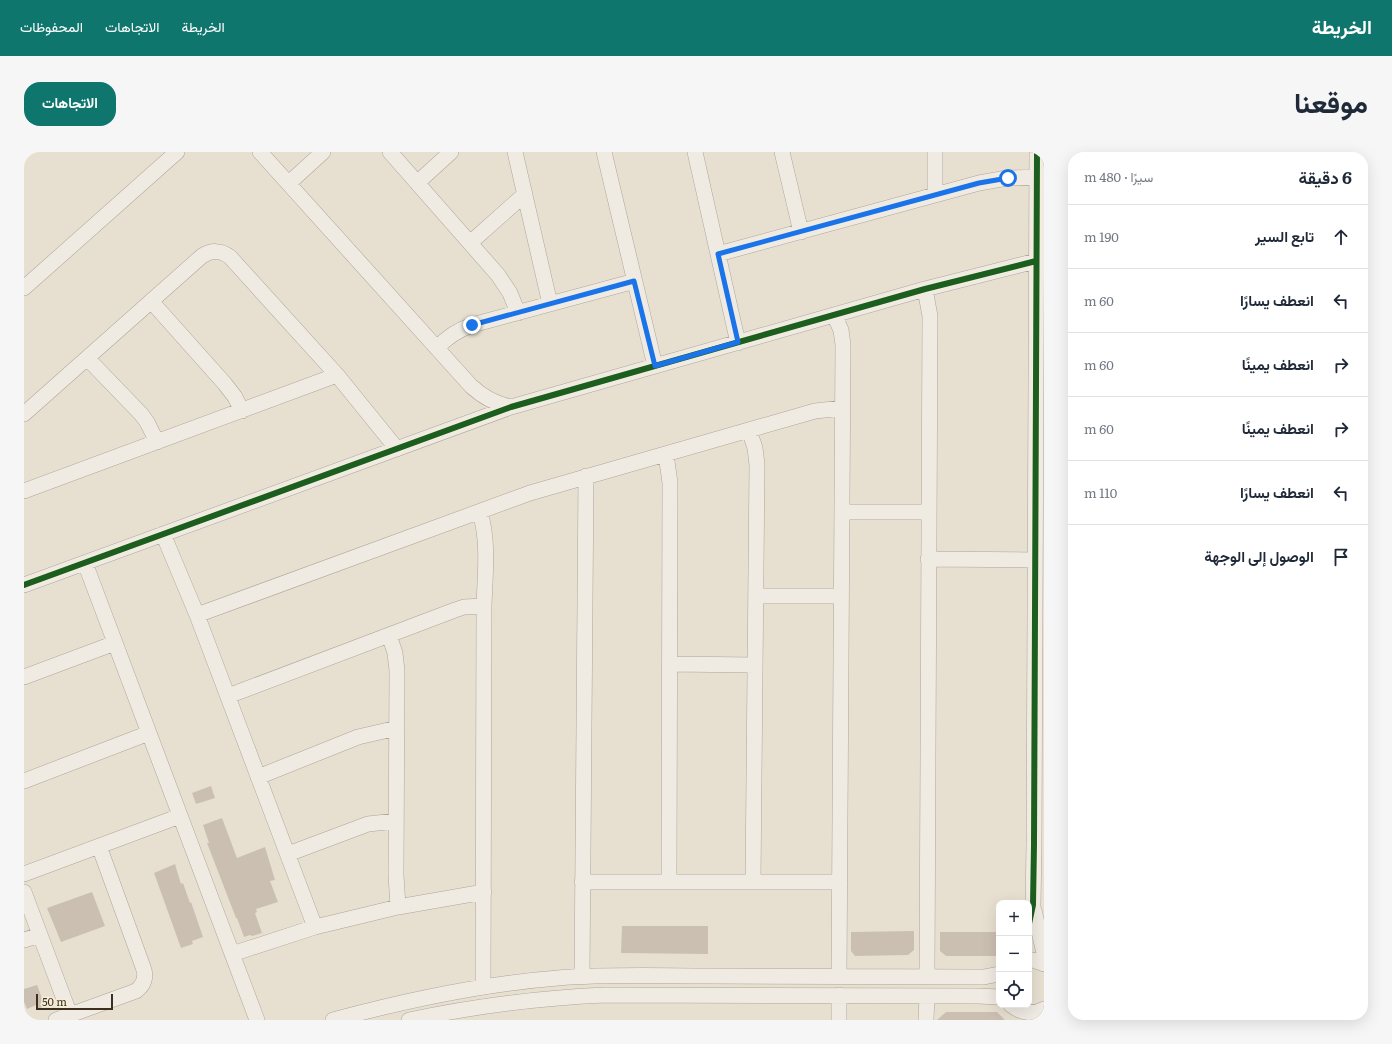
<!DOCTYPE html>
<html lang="ar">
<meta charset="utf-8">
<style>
body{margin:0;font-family:Literata,Vazirmatn,serif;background:#f6f6f7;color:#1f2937;direction:rtl}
.controls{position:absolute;right:12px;bottom:12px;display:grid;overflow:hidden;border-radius:8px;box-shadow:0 4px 16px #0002}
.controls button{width:36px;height:36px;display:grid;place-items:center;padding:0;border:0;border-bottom:1px solid #e0e1e3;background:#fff;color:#1f2937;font:20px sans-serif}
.scale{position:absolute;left:12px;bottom:10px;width:77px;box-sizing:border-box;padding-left:4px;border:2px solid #3d2e20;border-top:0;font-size:11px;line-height:14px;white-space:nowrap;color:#3d2e20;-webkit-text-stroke:3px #f7eed8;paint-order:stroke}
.stop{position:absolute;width:12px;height:12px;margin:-9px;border:3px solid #1a73e8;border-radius:50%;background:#fff}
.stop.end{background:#1a73e8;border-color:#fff;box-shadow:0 1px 4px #0008}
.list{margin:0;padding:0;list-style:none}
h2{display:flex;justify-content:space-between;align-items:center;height:52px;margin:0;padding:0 16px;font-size:17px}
h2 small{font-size:13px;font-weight:400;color:#747a83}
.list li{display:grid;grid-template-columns:26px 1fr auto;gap:12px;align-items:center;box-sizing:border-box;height:64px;padding:0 16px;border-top:1px solid #e0e1e3}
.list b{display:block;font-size:15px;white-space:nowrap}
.list em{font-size:13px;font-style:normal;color:#747a83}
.icon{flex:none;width:22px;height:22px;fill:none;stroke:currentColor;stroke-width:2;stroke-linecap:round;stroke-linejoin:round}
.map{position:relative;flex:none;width:1020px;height:868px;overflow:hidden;direction:ltr;border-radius:16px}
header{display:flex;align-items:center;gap:24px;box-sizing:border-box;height:56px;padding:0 20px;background:#0f766e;color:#fff}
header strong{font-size:19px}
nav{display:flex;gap:22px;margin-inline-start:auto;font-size:14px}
.intro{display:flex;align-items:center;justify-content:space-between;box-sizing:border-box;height:96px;padding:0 24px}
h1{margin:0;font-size:28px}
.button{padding:10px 18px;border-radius:16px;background:#0f766e;color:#fff;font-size:14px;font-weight:700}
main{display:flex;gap:24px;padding:0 24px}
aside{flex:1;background:#fff;border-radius:16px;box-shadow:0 4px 16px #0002}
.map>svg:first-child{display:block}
.building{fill:#cbbfb2}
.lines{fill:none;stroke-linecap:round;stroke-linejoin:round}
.minor-casing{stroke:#ada599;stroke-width:16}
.minor{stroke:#efebe3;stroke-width:15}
.cycleway-casing{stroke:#f7eed8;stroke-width:8}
.cycleway{stroke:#1b5e20;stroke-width:6}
.route{stroke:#1a73e8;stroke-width:5}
</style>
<header>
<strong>الخريطة</strong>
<nav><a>الخريطة</a><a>الاتجاهات</a><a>المحفوظات</a></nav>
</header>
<div class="intro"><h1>موقعنا</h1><a class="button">الاتجاهات</a></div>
<main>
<aside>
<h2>6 دقيقة<small>سيرًا · 480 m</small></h2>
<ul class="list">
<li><svg class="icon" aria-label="ahead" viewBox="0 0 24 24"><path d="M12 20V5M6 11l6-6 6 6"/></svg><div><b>تابع السير</b></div><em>190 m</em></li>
<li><svg class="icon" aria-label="left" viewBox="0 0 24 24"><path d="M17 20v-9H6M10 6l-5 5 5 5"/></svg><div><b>انعطف يسارًا</b></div><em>60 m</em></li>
<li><svg class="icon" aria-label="right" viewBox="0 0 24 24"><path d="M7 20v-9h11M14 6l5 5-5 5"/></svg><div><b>انعطف يمينًا</b></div><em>60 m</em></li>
<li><svg class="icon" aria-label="right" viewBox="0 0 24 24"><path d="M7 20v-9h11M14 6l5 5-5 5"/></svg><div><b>انعطف يمينًا</b></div><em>60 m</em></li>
<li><svg class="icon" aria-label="left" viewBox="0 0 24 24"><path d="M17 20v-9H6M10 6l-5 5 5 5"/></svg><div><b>انعطف يسارًا</b></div><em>110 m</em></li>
<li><svg class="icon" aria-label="arrive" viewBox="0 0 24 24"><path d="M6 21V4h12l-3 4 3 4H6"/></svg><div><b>الوصول إلى الوجهة</b></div></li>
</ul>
</aside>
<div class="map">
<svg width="1020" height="868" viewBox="0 0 1020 868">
<rect width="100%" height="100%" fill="#e7e0d1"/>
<path class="building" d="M187,634L191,646L172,652L168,641Z
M198,666L213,706L241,695L251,728L246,729L254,750L232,757L233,760L231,761L238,781L228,784L226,783L220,785L213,766H212L183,691H185L179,673Z
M151,712L157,732L159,731L166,751L167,750L179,785L168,789L169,792L157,796L130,721Z
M68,740L81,774L37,790L23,756Z
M598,774H684V802L597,801Z
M890,779V798L884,803L831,804L827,799V780Z
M916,780H975V804H922L916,799Z
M13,833L21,854L13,857L12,853L3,857L0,850V837Z
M922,860H973L981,868H913Z"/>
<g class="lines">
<defs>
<path id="minor" d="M236,0L447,234C459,245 471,252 487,255
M366,0L474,123L486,141L494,161
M491,0L526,152
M580,0L631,214
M671,0L714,191
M758,0L777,80
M911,0V43
M265,31L299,0
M393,31L427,0
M446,91L501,42
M694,102L955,31L983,26L1020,25
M0,136L153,0
M901,137L906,164L903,825
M127,149L201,232L211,245L218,259
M810,163L817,178L819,193L815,824
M413,196C423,185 434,178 448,173L611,129
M63,206L117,262L123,270L133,290
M0,262L178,104C187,98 197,98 206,105L313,223L373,297
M725,278L731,296L733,313L729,730
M642,302L646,331L645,730
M0,339L313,223
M456,360C465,390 461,423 460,454L459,835
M818,360H904
M139,382L173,463L291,775
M904,407L1011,408
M61,411L233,868
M0,433L487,255L901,137L1012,109
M732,444H817
M173,463L506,341L791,259L819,256
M365,483L371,501L373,519L372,723L374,755
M646,512L731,513
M0,525L91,491
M204,544L431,458L440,455L460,454
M234,625L334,585L373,576
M0,629L125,581
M264,702L344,672L372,669
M0,722L156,664
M558,730H816
M0,740L46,863
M1010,758L1020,801
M1005,772L1009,753L1010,692L1013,0
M0,788L16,783
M208,802L291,775L374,755L460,740
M1005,808H1009L1020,812
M558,824L562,324
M815,843V868
M987,853C997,861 1009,863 1020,857
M32,868L112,839C120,833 123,825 119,815L75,694
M309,868C383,848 457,832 534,826C584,822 635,824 686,824C773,824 860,825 947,825H960L975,822
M385,868C450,854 515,846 581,843L954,844L975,845
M902,868L903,845"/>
</defs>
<use href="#minor" class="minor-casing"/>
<use href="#minor" class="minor"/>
<defs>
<path id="cycleway" d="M0,433L487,255L901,137L1012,109
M1005,772L1009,753L1010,692L1013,0"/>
</defs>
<use href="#cycleway" class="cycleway-casing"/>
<use href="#cycleway" class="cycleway"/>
</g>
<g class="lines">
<path class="route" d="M448,173L610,129L631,214L714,190L694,102L955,31L984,26"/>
</g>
</svg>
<div class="controls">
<button>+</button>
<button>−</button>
<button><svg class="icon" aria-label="locate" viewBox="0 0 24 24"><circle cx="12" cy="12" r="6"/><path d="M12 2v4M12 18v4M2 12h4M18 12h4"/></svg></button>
</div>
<div class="scale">50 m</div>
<div class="stop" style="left:984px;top:26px"></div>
<div class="stop end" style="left:448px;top:173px"></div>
</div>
</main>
